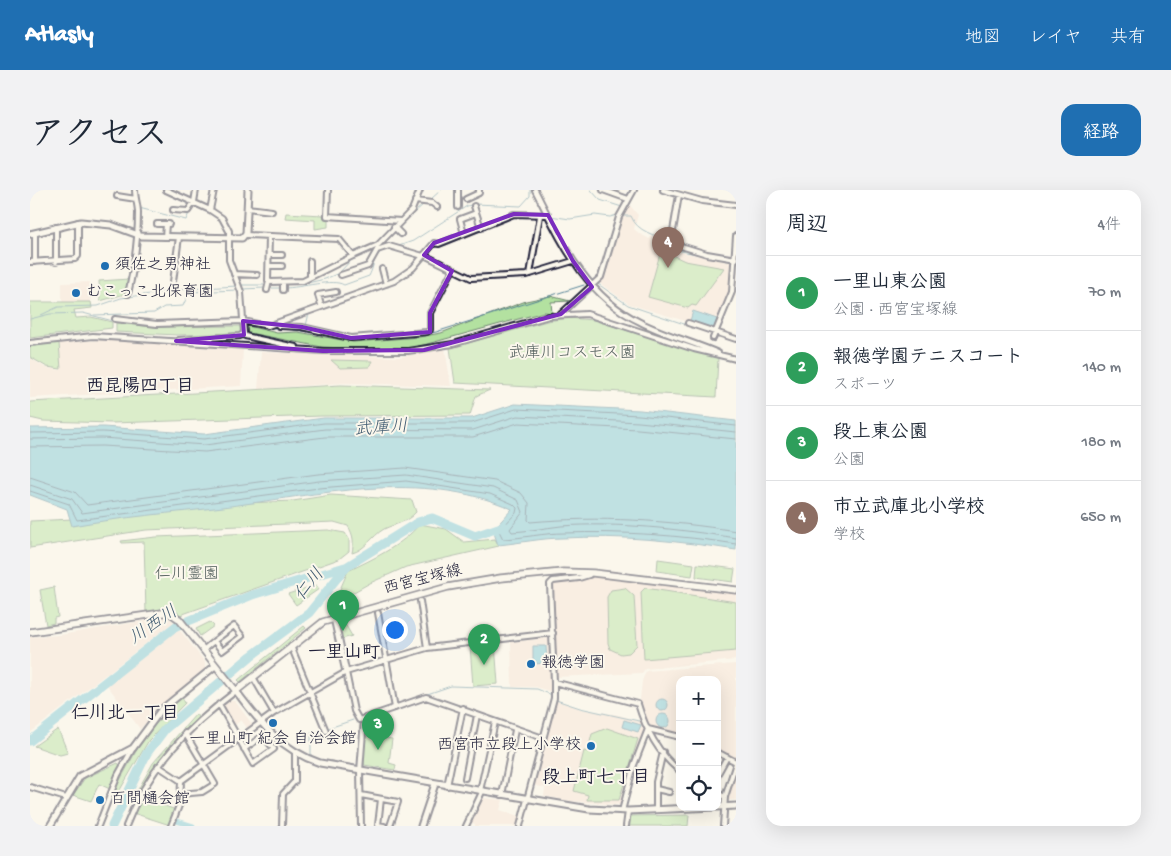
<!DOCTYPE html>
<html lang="ja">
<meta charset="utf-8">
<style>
body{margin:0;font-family:"Gochi Hand","Klee One",sans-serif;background:#f2f2f3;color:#1f2937}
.controls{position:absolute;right:15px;bottom:15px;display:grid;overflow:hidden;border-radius:10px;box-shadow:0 5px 20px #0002}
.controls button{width:45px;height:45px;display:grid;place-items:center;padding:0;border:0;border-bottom:1px solid #e0e1e3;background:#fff;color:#1f2937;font:25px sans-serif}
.you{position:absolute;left:364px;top:439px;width:18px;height:18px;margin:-12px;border:4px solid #fff;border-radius:50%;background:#1a73e8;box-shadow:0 0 0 8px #1a73e833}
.badge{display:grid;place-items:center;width:32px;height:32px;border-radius:50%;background:#1f6fb2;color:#fff;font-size:16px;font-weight:700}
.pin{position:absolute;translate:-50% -41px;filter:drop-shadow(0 1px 2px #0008)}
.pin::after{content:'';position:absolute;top:26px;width:18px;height:15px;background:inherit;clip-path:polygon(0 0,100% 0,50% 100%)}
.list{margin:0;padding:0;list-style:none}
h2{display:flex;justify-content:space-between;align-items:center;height:65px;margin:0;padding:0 20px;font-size:21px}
h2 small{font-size:16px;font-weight:400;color:#747a83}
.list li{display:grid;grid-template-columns:32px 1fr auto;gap:15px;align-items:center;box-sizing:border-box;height:75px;padding:0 20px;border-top:1px solid #e0e1e3}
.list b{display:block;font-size:19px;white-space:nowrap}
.list p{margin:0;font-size:16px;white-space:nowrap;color:#747a83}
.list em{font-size:16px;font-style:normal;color:#747a83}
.icon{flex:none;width:28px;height:28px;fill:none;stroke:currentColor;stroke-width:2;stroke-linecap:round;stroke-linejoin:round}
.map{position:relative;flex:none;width:706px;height:636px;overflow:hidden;border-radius:15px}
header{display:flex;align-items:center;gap:30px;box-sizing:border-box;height:70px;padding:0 25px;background:#1f6fb2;color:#fff}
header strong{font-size:24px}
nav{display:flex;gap:28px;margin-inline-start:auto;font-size:18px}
.intro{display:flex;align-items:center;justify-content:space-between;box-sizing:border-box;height:120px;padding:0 30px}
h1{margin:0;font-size:35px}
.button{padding:12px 22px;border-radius:15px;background:#1f6fb2;color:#fff;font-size:18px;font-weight:700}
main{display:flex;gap:30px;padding:0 30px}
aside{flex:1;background:#fff;border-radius:15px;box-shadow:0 5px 20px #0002}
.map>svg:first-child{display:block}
.built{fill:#f6e2d5}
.green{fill:#b3e1a0;stroke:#6a826e}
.water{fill:#78c5d6;stroke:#568498}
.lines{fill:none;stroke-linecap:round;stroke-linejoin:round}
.shore{stroke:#446379;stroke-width:1}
.stream{stroke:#568498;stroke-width:1}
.canal{stroke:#78c5d6;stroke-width:5}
.river{stroke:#78c5d6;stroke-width:9}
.minor-casing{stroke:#22223b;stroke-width:8}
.tertiary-casing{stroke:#22223b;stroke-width:9}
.secondary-casing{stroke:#22223b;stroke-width:9}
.minor{stroke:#fbf7ec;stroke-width:4}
.tertiary{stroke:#fbf7ec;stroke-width:5}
.secondary{stroke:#fbf7ec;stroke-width:5.5}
.marked{fill:none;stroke:#7b2cbf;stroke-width:4;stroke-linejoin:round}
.poi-dot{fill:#1f6fb2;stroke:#fbf7ec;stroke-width:2}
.labels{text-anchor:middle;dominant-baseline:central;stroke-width:4;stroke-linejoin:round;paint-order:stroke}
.poi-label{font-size:16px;fill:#22223b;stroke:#fbf7ec;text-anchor:start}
.park-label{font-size:16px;fill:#4e5b59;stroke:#fbf7ec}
.street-label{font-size:16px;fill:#22223b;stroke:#fbf7ec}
.neighbourhood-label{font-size:18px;font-weight:bold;fill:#22223b;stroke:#fbf7ec}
.water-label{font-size:18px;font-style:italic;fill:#405b71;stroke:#fbf7ec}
</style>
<header>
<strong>Atlasly</strong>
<nav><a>地図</a><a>レイヤ</a><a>共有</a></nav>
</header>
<div class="intro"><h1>アクセス</h1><a class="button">経路</a></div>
<main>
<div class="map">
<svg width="706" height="636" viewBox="0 0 706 636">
<rect width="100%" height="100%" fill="#fbf7ec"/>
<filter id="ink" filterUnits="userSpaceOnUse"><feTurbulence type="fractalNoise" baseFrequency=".02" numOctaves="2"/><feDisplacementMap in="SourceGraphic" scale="10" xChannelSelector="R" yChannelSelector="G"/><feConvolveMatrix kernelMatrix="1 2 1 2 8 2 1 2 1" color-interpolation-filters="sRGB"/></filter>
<g filter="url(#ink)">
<path class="built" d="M598,13L608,25L604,39L610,44L620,49L622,45L640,51L639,56L646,61L702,73L700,108L685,140L599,114L568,92L589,29Z
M60,92L61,112L32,113V93Z
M70,150L213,160L211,196L0,208V168L16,178L31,180L29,153Z
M415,158L421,196L313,193L228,199L231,162L369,167Z
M562,386L706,404V470L615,479L612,483L526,487L522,395Z
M137,427L144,432L0,543V447L30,445Z
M148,438L175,472V479L130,517L110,539L77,495Z
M520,448L522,502L506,497H482L481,452Z
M706,474V569L687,560V490H650V545L619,536L610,509L612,491L616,481Z
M526,509L551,519L589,525L611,532L615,537L601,574L591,615L540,611L514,606L515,598L503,595Z
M198,511H205L222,534L217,538L211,530L204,536L192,516Z
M706,581V610H698L700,603Z
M453,608L473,610L470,620L489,626L486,636H445V634L440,632Z"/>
<path class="green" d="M256,23L293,25L294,28L298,29V37L285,39V30L255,28Z
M631,60L655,71L694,78L666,116L662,115L658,118L618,107Z
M99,89L95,104L70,111L69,91Z
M520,106L540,111L521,112L522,123L514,122L379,159L359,160L292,157L219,143L147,145L86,142V133L125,137L218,136L247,143L268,142L323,152L389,147L411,143L496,111Z
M0,112H61L62,118L44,120L46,128L61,127L82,132V138L0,148Z
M538,128L563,130L688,168L686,207L425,193L420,158L517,131Z
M29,153L31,179L17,177L0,167V156Z
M301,170L342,171L339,177L310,178Z
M311,195L460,200L446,206L440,225L292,226L82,233L13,231L0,228V212Z
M301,305L382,310L386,322C376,333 367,333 354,339C342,346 335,360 322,363C324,352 324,346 318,336L304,332L116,340L0,358V331L43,329L145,316L263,311Z
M390,334L416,339L434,352L465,349L469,356L376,377L340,393L304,413L318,381C345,368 371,356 390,334Z
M298,340L315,343L319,349V361L309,369L150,425L141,417L116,422L114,352L92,353L91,351L126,347Z
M628,369L664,374L662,386L627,381Z
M667,374L705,379L703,392L666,387Z
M286,395L289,399L266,415L258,404Z
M24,397L28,427L24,428V433L16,435L10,400Z
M595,398L604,406L607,455L599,463L591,464L580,459L578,453L577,407L581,400Z
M615,398L706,412V461L614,469L611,402Z
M180,432L184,436L170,446L166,439Z
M315,434L322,446L312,449L308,436Z
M274,436L276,438L210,492L208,490Z
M465,454L468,494L443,496L440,456Z
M152,507L155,513L119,550L87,605L83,603L115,545Z
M166,524L168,527C141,553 121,580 104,613L101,612L123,573Z
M577,538L608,549L589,610H557L558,605L544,601L554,561L560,562L565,556L560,552L562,544Z
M28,539L38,563L30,565L4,556Z
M335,546L362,549L359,573L366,575L365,580L334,575Z
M88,573L91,577L80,599L69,594L61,611L43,605L55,588Z
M110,607L146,620L140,635L103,623Z
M659,625L658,636H598L600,626Z"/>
<path class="water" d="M663,121L687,129L684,139L660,131Z
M485,214L610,220L706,231V360C649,351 591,345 533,348C512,348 490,353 468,355L463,340L482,319C391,279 288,305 193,317C143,323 92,327 42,336L37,319L0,305V238L73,237L174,244L294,228H442Z
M503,456H516L517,473L503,474Z
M626 515a6 6 0 1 1 12 0a6 6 0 1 1-12 0Z
M626 531a7 7 0 1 1 14 0a7 7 0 1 1-14 0Z
M594,530L611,535L608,542L592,537Z"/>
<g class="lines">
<path class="shore" d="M0,243L73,242L174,249L294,233H442L486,219L609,225L706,236
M0,249L72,248L175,255L295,239L443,240L487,226L609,232L706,242
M0,257L72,256L175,262L295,247H443L488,233L608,239L706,249
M0,287L45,302L57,315L288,284L375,278L465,291L491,303L499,313L498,330L500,332C569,326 638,330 706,341
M0,295L42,309L52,323L289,291L376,285L463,298L488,310L493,322L480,339L482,342C498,341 514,338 531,336C589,332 649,339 706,348
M0,301L39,314L47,330L289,298L376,291L460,304L483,314L487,318L486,323L469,341L473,349C493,348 514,343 534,343C591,341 649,345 706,354"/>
<path class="stream" d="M561,0L570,10L592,17
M569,0L587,7
M596,7L600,0
M400,10L411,0
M167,12L178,17
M109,18L156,30L160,21
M520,26L540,29L565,25L580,27L587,25
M591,26H601C607,42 625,45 640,51L639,56L646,60L702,71
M367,38L394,14
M408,52L437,41
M366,57L383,51L437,16L445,14L491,16L500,6V0
M367,91L387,77L405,55
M568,94L598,115L657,135
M211,95H237
M241,95L273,94L295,89L309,83L323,68L346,58
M239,98H250
M254,98C271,98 303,88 314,95L339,86C346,73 341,64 360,58
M212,99L235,98
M325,107L356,96
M11,125L28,117L68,116L91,108L157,99L207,96
M64,125L124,123L134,117L153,116L159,102L208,100
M0,129L20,124L53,123L83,131L134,137L149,135
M183,134H212
M249,135L262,129
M276,136L279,123
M235,137L274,141L310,148
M324,150L387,146L406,142L554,95
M526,510L550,518L609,531
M368,514L421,496L507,499L522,505
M331,527L361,516
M299,538L323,530
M281,565V543L292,541"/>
<path class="canal" d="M147,631L163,636"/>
<path class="river" d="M0,551L146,436L222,405L315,377
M82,636L117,563L135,539L221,466L279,423L316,377L388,332L402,328L445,346L474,336"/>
<defs>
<path id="minor" d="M136,0L180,20L192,28L199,41V70L211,102L214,143
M298,0L297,26L371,31
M505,0C531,51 555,106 610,132C635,145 663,152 688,163
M573,0L598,9
M633,0L672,11L706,15
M649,5L641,53L677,64L706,69
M87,6L106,9
M436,9L449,3V0
M385,11L402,13L407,17
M444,16L451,38
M428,17V0
M217,18L242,21
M143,20L158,21L164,12L166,0
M180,20L184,0
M127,34H139
M26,37V72
M364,37L371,44
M5,43V72
M434,44L430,29L446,23
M216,45L309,49L323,66L348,55L382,20L390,0
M239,46L238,91L240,92L273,91L323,66
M135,47L136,34
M239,65H252
M394,65L441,88L497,85L543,71
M280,71V87
M0,72L45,69L48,66V32
M239,76H252
M352,79L356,94
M204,84L227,85
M500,84L510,26
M311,85L338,76L347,60L359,56L393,66
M142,99L149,47
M237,100L239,91
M253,100V92
M98,104C104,78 108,50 108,23C108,15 105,8 105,0
M291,115L288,105L306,102
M531,124L571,87L589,27L604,0
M85,129L127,134L213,131L238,136L364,91L383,78L404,53L409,54L484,24L518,25
M658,133L706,149
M247,134L249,136L272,137L321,148L397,142L400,140V123L422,81
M683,148L702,102L706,46
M149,150L210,146L214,143L215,146L266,157
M0,153L63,146L293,161H378L423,154L519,126L557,124L664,159L706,169
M559,385L549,388L523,391L520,394L524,492L608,514C615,538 629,565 650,581
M390,411L397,458
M348,423L365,518
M204,436L212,446L192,461L184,451Z
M261,456L296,541
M173,460L184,451
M316,482L324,521L329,530L396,507L513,548
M223,487L244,523
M189,514L223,574L244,559L233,546L214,559
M687,562L706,572
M128,576L151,591
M687,585L697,567
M435,588L447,525
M417,596L433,518
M0,597L36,608
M626,599L639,602
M450,601L465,532
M687,603L695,607
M150,604L172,602L185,594L155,543
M331,605L368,612L360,636
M472,605L485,540
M351,609L348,635L354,636
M626,620V592L633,562
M592,621L604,575L618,539L650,547
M68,636L88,585L103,558
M96,636C118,578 158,537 206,501
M141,636L150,613L151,591L244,523L316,482L397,458L523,443
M252,636L253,604L265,591V563
M331,636L330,581L334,529
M436,636L452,602
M490,636L524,508V492
M596,636L598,621
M693,636L695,607L706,573"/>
<path id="tertiary" d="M0,44L51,32L81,35L111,46L212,48L216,43L218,0
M304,428L316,482
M206,501C230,533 251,560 290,573L559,619L598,621L684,617
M687,617L706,616
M20,636L50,586L103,558L131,520L185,476
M391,636L405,594"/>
<path id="secondary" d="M0,442L139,422L149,429L206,501L293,432L418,397L471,388L533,382L563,383L706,400"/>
</defs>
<use href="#minor" class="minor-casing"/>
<use href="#tertiary" class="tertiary-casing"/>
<use href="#secondary" class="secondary-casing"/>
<use href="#minor" class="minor"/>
<use href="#tertiary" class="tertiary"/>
<use href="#secondary" class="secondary"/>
</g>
</g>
<path d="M0 0H706V636H0ZM484,24L518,25L543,71L562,97L531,124L394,160L293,161L146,151L214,145L213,131L272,137L321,148L400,142V123L422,81L394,65L404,53Z" fill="#fbf7ec" fill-opacity=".55" fill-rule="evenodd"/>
<path class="marked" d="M484,24L518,25L543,71L562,97L531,124L394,160L293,161L146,151L214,145L213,131L272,137L321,148L400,142V123L422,81L394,65L404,53Z"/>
<g class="poi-dot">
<circle cx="75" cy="76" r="5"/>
<circle cx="46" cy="103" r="5"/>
<circle cx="501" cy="474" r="5"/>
<circle cx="243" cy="533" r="5"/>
<circle cx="561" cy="556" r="5"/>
<circle cx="70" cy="610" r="5"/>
</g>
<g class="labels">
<g class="poi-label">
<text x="85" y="76">須佐之男神社</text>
<text x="56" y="103">むこっこ北保育園</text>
<text x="511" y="474">報徳学園</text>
<text x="243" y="550" text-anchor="middle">一里山町 紀会 自治会館</text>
<text x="551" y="556" text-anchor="end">西宮市立段上小学校</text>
<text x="80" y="610">百間樋会館</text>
</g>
<g class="park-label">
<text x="542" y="164">武庫川コスモス園</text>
<text x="157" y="385">仁川霊園</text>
</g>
<g class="street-label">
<text transform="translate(393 391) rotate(-14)">西宮宝塚線</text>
</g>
<g class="neighbourhood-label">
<text x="110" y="197">西昆陽四丁目</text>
<text x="314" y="463">一里山町</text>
<text x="95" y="524">仁川北一丁目</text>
<text x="566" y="588">段上町七丁目</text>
</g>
<g class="water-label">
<text transform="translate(351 239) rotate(-4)">武庫川</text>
<text transform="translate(280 395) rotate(-51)">仁川</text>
<text transform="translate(124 436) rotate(-34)">川西川</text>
</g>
</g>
</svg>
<div class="controls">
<button>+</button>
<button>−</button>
<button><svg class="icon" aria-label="locate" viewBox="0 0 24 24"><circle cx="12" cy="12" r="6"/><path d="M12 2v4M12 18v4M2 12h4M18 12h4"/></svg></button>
</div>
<div class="you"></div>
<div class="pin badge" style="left:313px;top:441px;background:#2e9e5b">1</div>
<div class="pin badge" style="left:454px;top:475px;background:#2e9e5b">2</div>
<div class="pin badge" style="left:348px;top:560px;background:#2e9e5b">3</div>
<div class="pin badge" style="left:638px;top:78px;background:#8d6e63">4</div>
</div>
<aside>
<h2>周辺<small>4件</small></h2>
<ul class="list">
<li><span class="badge" style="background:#2e9e5b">1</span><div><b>一里山東公園</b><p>公園 · 西宮宝塚線</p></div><em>70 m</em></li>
<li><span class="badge" style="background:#2e9e5b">2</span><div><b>報徳学園テニスコート</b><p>スポーツ</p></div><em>140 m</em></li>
<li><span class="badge" style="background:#2e9e5b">3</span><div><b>段上東公園</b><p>公園</p></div><em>180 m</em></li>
<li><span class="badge" style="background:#8d6e63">4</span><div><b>市立武庫北小学校</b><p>学校</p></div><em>650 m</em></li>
</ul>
</aside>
</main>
